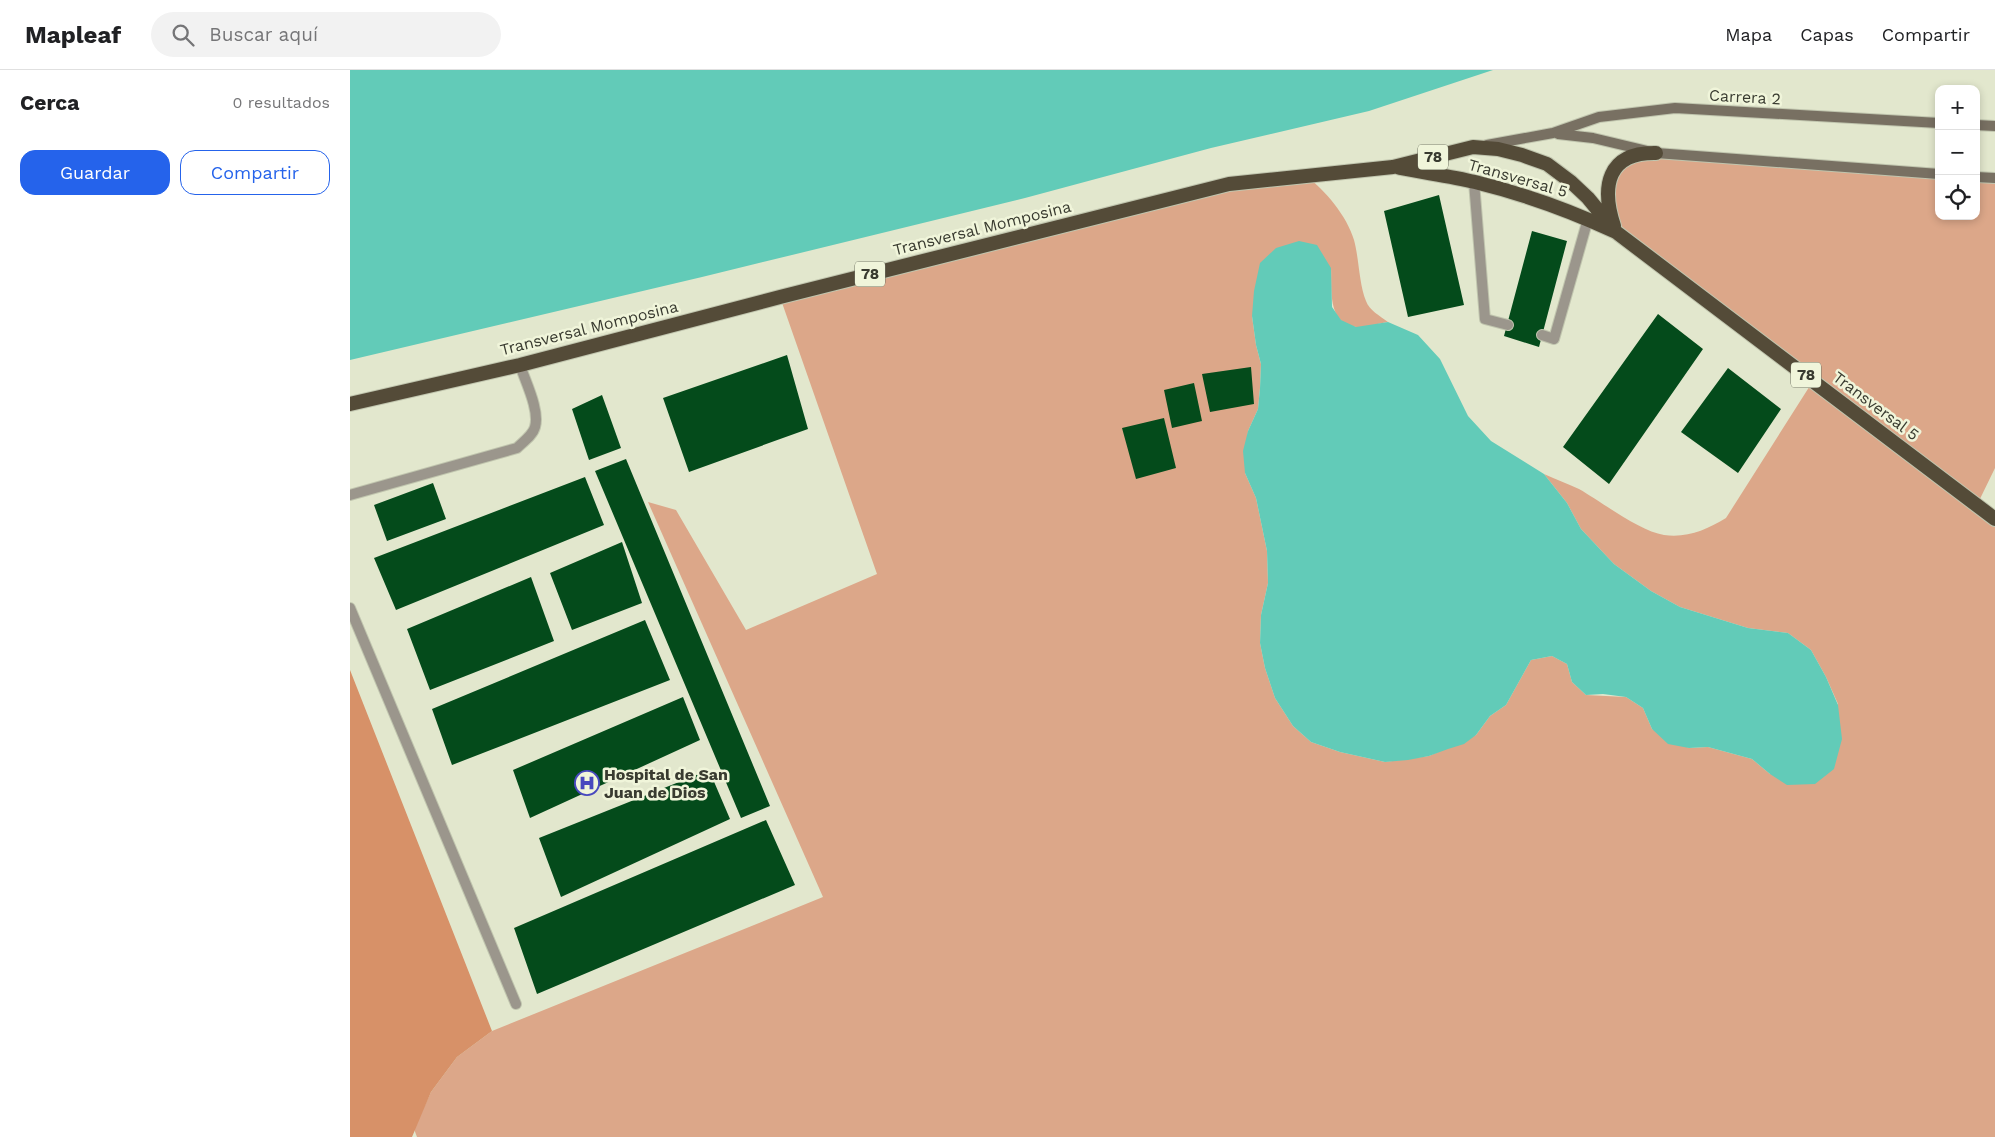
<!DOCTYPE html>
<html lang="es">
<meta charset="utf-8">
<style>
body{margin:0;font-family:"Work Sans",sans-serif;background:#f2f2f2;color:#202124}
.controls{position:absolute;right:15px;top:15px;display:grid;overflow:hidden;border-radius:10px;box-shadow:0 2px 8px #0003}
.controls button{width:45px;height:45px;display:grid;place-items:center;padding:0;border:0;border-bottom:1px solid #e0e0e0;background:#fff;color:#202124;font:25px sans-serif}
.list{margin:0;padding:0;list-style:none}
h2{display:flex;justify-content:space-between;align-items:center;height:65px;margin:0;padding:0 20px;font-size:21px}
h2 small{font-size:16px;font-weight:400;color:#757577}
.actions{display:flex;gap:10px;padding:15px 20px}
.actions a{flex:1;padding:11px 0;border:1px solid #2563eb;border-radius:15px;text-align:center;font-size:18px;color:#2563eb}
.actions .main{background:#2563eb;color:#fff}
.icon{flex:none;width:28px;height:28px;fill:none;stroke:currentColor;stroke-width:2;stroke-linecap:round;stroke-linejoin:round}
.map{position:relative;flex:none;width:1645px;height:1067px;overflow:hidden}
header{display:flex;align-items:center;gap:30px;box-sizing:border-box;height:70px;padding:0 25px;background:#fff;border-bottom:1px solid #e0e0e0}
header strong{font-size:24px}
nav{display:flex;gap:28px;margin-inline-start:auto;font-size:18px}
.search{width:350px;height:45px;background:#f2f2f2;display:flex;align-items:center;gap:12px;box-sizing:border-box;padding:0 18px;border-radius:28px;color:#757577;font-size:19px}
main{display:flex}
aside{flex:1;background:#fff}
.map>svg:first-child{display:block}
.green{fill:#dca789}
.forest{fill:#d79168}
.water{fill:#62cbb8}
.building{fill:#044b1b}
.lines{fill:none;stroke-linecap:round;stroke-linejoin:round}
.service-casing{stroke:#c0c5ae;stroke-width:12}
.secondary-casing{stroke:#c0c5ae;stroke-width:12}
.trunk-casing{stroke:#c0c5ae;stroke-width:16}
.service{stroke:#9b968c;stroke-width:10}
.secondary{stroke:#787062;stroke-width:10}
.trunk{stroke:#544b38;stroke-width:14}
.labels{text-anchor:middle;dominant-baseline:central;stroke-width:5;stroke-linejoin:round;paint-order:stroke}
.shield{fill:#f0f5da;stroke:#707363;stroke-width:1}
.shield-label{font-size:15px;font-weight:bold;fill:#393b30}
.street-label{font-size:16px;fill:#393b30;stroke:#f0f5da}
.poi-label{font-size:16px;font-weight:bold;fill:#393b30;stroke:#f0f5da;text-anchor:start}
</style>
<header>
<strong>Mapleaf</strong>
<div class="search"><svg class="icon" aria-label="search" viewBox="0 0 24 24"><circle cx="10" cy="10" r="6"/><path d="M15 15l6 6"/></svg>Buscar aquí</div>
<nav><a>Mapa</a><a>Capas</a><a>Compartir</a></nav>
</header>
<main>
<aside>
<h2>Cerca<small>0 resultados</small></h2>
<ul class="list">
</ul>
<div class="actions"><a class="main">Guardar</a><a>Compartir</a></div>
</aside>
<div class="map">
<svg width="1645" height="1067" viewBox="0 0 1645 1067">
<rect width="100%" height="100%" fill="#e2e7cd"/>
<path class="green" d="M1285,84L1589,104V146H1626V107L1645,108V398L1627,435L1645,449V1067H67L64,1059L81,1022L107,987L142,961L473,827L298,432L326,440L396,560L527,504L430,227L879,114L956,106C975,120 997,146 1004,170C1009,188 1009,214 1016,231C1019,240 1030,246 1038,252C1029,253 1016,258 1006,257C977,254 982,219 981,198L902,246L906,275L911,294L910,318L908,339L898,361L895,403L906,428L917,481L918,513L911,545L910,573L915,598L925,628L943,656L961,672L990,682L1035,692L1079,686L1126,665L1140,646L1156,635L1181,590L1202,586L1217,594L1222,612L1236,625L1276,627L1293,638L1302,659L1339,678L1358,677L1402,689L1420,704L1488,634L1476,607L1461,580L1438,563L1398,558L1330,537L1301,521L1264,494L1231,459L1217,433L1194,404C1205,409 1218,414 1229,419C1252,432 1289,461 1314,465C1338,468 1356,460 1376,448L1463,311L1266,162L1258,118Z"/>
<path class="forest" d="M0,600L142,961L107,987L81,1022L62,1067H0Z"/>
<path class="water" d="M0,0H1143L1019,41L861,78L675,128L352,207L0,290Z
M949,171L967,175L981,198L982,237L991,250L1006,257L1038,252L1068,265L1090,289L1118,346L1141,371L1194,404L1217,433L1231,459L1264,494L1301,521L1330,537L1398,558L1438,563L1461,580L1476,607L1488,635L1492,669L1484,699L1465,714L1437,715L1420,704L1402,689L1358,677L1339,678L1318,674L1302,659L1293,638L1276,627L1253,624L1236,625L1222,612L1217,594L1202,586L1181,590L1156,635L1140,646L1126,665L1114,674L1098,679L1079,686L1058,690L1035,692L990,682L961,672L943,656L925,628L915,598L910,573L911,545L918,513L917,481L906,428L895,403L893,381L898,361L908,339L910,318L911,294L906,275L902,246L904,221L910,193L926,178Z"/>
<path class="building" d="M1089,125L1114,235L1058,247L1034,141Z
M1182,161L1217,171L1189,277L1154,266Z
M1308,244L1353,279L1259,414L1213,377Z
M437,285L458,359L339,402L313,328Z
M901,297L904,334L860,342L852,304Z
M1378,298L1431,339L1388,403L1331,362Z
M844,313L852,351L822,358L814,320Z
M252,325L271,378L239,390L222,339Z
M814,348L826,398L786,409L772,358Z
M276,389L420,736L391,748L245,401Z
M235,407L254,455L46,540L24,488Z
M83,413L96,449L37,471L24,435Z
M272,472L292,533L222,560L200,503Z
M181,507L204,571L80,620L57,559Z
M295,550L320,610L102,695L82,639Z
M333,627L350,670L180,748L163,700Z
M359,700L380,749L211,827L189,768Z
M416,750L445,815L187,924L164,858Z"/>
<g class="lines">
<defs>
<path id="service" d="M1124,112L1135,249L1158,255
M1192,265L1204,269L1238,149
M0,425L167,378C173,372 183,365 185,357C190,340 175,311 170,295
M0,538L166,934"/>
<path id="secondary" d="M1626,55L1645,56
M1208,64L1243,68L1306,83L1589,104
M1137,75L1203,63L1249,47L1325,38L1589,53
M1626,107L1645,108"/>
<path id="trunk" d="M1050,98C1075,103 1101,106 1125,112C1174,124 1221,141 1266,162L1645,449
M1264,156C1251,117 1257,82 1306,83
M0,334L170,295L430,227L879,114L1043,97L1123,77L1148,79L1172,85L1197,94L1221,112L1238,128L1266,162"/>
</defs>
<use href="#service" class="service-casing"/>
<use href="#secondary" class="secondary-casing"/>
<use href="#trunk" class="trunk-casing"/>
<use href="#service" class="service"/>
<use href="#secondary" class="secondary"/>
<use href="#trunk" class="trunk"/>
</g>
<defs>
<symbol id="hospital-ring" viewBox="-11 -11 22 22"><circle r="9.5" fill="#f0f5da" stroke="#4848be" stroke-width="1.5"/><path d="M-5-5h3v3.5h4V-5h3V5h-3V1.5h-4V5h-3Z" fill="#4848be"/></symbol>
</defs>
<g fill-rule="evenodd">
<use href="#hospital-ring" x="223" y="699" width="28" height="28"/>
</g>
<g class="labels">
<g class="shield">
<rect x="1068" y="74.5" width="30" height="25" rx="4"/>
<rect x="505" y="191.5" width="30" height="25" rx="4"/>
<rect x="1441" y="292.5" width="30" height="25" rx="4"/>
</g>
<g class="shield-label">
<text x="1083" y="87">78</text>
<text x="520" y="204">78</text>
<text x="1456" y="305">78</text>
</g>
<g class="street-label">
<text transform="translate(1395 27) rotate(3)">Carrera 2</text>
<text transform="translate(1168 108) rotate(16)">Transversal 5</text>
<text transform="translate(632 158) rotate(-14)">Transversal Momposina</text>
<text transform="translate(239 258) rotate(-14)">Transversal Momposina</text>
<text transform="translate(1526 336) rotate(37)">Transversal 5</text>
</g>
<g class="poi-label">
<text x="254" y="704">Hospital de San<tspan x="254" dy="18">Juan de Dios</tspan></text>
</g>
</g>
</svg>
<div class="controls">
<button>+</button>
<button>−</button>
<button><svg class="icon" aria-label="locate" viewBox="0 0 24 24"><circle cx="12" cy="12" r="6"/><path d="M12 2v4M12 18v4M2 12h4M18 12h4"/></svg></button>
</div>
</div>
</main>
